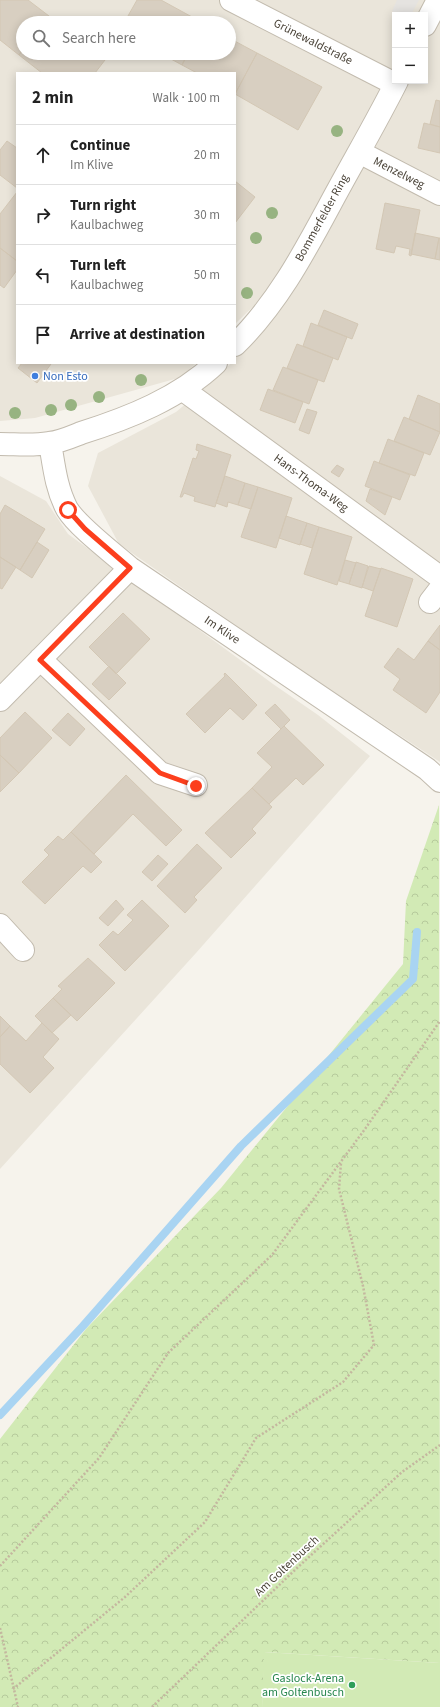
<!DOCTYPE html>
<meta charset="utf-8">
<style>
body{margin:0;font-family:"Source Sans 3",sans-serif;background:#f6f6f6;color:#222}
.controls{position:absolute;right:12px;top:12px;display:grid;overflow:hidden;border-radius:0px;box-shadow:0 2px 10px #0003}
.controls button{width:36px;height:36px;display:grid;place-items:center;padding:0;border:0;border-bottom:1px solid #e0e0e0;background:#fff;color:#222;font:20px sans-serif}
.stop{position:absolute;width:12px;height:12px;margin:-9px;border:3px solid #fc3f1d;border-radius:50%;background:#fff}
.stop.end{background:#fc3f1d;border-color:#fff;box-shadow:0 1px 4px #0008}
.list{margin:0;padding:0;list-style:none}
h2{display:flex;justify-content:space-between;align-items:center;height:52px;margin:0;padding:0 16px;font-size:17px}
h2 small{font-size:13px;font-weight:400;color:#767676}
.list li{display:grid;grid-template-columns:26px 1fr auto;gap:12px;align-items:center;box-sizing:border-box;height:60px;padding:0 16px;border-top:1px solid #e0e0e0}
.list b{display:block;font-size:15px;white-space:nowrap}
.list p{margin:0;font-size:13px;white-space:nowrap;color:#767676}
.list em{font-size:13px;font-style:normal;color:#767676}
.icon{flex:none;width:22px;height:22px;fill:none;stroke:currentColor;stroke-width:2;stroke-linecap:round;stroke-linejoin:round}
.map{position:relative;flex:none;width:440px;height:1707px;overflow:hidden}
.search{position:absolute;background:#fff;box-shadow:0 2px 10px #0003;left:16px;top:16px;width:220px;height:44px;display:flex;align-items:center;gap:10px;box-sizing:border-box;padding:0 14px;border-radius:22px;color:#767676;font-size:15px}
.panel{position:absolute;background:#fff;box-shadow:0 2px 10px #0003;left:16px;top:72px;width:220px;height:292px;border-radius:0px}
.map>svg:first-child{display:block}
.residential{fill:#eae5da;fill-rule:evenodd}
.forest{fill:url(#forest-crowns)}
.pitch{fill:#d2eab5}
.parking{fill:#e5e3e0}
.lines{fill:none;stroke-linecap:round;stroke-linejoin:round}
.stream{stroke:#a9d4f2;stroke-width:8}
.building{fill:#d8cfc1;stroke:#d3c7b4}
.minor-casing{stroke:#c2bbae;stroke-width:24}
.path{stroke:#c4b79f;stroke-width:2.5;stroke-dasharray:2 2;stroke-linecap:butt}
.minor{stroke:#fff;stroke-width:22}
.tree{fill:#97b381}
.route{stroke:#fc3f1d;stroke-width:5}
.shop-dot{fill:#3f7fe0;stroke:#fff;stroke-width:1.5}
.leisure-dot{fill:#2e9e5b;stroke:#fff;stroke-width:1.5}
.labels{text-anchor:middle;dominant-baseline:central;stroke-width:3.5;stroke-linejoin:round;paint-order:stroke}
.street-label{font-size:12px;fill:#4b4439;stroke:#fff}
.shop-label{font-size:12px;fill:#366cbe;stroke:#fff;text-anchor:start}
.leisure-label{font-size:12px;fill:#27864d;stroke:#fff;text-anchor:end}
</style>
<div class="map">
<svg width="440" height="1707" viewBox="0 0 440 1707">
<defs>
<pattern id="forest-crowns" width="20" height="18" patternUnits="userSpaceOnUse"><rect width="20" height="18" fill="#d2eab5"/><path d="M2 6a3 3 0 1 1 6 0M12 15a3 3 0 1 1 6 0" fill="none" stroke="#b6ca9c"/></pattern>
</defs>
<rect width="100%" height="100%" fill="#f6f3ec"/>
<path class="residential" d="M0,0H432L425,15H395V76L267,293L235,324V73H17V363H196L182,377L35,418L0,421ZM23,23H229V53H23Z
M440,15V762L286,660L119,544L88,486L98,453L176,412L220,375L231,363H235V358L271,319L406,81H425V44Z
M0,476L46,501L68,534L273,684L318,715L370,756L196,953L0,1169Z"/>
<path class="forest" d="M439,805L440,1663L265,1652L262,1707H0V1439L86,1329L221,1188L403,964L406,901Z"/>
<path class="pitch" d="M264,1652L440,1663V1707H262Z"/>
<path class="parking" d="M397,0H419L411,15H399L392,11Z"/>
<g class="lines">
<path class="stream" d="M0,1415L83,1326L241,1146L413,979L417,932"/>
</g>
<path class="building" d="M0,0H28L49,16L43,23H23V49L19,55L0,40Z
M137,0H161L203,23H124Z
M49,16L57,23H43Z
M229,38L257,53L235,94V73H197L182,65L188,53H229Z
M23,49V53H96L105,60L95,73H42L19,55Z
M160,53H188L182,65Z
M257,53L322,87L298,130L235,94Z
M436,100L440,101V127L430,124Z
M424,123L440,127V153L418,148Z
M7,141L17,148V188L0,175V150Z
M235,181L255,197L235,223Z
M17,192V261L0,248V214Z
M385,203L420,210L411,256L409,255L410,249L396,246L394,253L376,249Z
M415,233L439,238L435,259L411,254Z
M439,238H440V260L435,259Z
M0,248L17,261V270L4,288L0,285Z
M324,310L358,324L352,339L318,325Z
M311,323L347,337L338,360L303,346Z
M297,344L333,358L324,382L287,368Z
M22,363H50L51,364L37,383L18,368Z
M283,367L318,380L309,404L273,390Z
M268,389L303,402L295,423L260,410Z
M418,395L440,404V432L409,419Z
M307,409L317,412L309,434L299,430Z
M404,417L440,432L430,455L394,441Z
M388,439L424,453L415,476L379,463Z
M197,444L231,455L215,507L194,501L195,497L184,493L182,497H180L193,458L196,459L199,451L196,450Z
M374,461L410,475L400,500L365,486Z
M337,465L344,469L339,477L331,472Z
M225,476L245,483L238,505L228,502L227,507L216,503Z
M245,483L258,487L251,509L238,505Z
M258,487L292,498L276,548L241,537Z
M370,489L392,497L385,515L366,501Z
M5,505L45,529L20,570L0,557V514Z
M286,516L307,523L300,545L279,538Z
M307,523L319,527L312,548L300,544Z
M319,527L352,537L337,585L304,574Z
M37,542L49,550L32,578L20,570Z
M0,557L16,567L2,589L0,588Z
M345,560L356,563L349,584L339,581Z
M356,562L368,566L362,588L349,584Z
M369,566L381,569L373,591L362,587Z
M381,568L413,579L397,627L365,616Z
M123,613L150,639L116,674L89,647Z
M440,625V650L428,641Z
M428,641L440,650V692L426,713L393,690L400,679L384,667L398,648L414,660Z
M109,666L126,683L109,700L92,684Z
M225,673L257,705L243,720L230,708L205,733L186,714L225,676L224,674Z
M275,704L290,720L281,729L265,713Z
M25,712L52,738L19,773L0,755V738Z
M68,713L85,729L70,746L52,730Z
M284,726L324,765L303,785L296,778L269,804L252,788L272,767L257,753Z
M0,755L19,773L0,792Z
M126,775L182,830L166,846L133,814L94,854L71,832Z
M252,788L272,807L252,829L256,833L231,858L205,833Z
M71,832L102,862L91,873L83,866L45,904L22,882L49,855L44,850L58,836L63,840Z
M197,844L222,868L194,897L197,900L185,913L157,886Z
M158,855L168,864L152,881L142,872Z
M116,900L124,909L108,926L99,918Z
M142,900L169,926L125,971L99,945L113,931L118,935L133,920L127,915Z
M88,958L115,983L77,1021L53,998L62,989L58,986Z
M53,998L71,1015L52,1033L35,1016Z
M0,1016L10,1026L0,1037Z
M42,1023L59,1039L43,1057L54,1068L30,1093L0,1064V1037L10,1026L26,1041Z"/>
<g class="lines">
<defs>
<path id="minor" d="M231,0L395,84
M425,25L438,0
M359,152L440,194
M235,345C278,303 305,251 333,199C354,160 377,121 397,81
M182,389L440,577
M50,443C54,466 56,488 67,509C78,527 113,553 130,568L427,769L440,781
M0,444C16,444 33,446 49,443C60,442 71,437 81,433C129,418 179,398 216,363
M430,602L440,589
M40,659L160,773L196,785
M0,700L130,568
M0,925L23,950"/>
</defs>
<use href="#minor" class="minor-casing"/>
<path class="path" d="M0,1566L99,1458L168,1353L272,1255L365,1129L440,1021
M0,1628L18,1707
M13,1689L125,1597L205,1522L256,1438L343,1382L374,1345L363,1286L339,1189L341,1163
M152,1707L297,1568L402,1472L440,1445"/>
<use href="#minor" class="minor"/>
</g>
<g class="tree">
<circle cx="337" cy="131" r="6"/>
<circle cx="272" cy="213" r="6"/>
<circle cx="256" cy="238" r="6"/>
<circle cx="247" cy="293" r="6"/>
<circle cx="141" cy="380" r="6"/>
<circle cx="99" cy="397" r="6"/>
<circle cx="71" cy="405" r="6"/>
<circle cx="51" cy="410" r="6"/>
<circle cx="15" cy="413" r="6"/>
</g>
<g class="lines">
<path class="route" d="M68,510L85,529L130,568L40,660L160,773L196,786"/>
</g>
<circle class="shop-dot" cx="35" cy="376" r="4"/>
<circle class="leisure-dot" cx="352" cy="1685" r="4"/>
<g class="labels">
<g class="street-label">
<text transform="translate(313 42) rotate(27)">Grünewaldstraße</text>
<text transform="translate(399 173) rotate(27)">Menzelweg</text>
<text transform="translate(322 218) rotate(-61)">Bommerfelder Ring</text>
<text transform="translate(311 483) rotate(36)">Hans-Thoma-Weg</text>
<text transform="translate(222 630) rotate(34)">Im Klive</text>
<text transform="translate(287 1566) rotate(-43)">Am Goltenbusch</text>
</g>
<g class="shop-label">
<text x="43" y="376">Non Esto</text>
</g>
<g class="leisure-label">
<text x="344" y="1678">Gaslock-Arena<tspan x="344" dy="14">am Goltenbusch</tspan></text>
</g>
</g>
</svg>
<div class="controls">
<button>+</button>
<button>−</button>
</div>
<div class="stop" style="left:68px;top:510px"></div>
<div class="stop end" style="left:196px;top:786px"></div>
<div class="search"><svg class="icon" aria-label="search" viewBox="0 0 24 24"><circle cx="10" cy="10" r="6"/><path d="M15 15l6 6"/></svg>Search here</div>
<section class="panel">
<h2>2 min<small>Walk · 100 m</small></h2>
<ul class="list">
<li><svg class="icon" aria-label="ahead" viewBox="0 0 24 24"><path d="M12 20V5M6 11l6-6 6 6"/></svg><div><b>Continue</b><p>Im Klive</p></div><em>20 m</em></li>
<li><svg class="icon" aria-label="right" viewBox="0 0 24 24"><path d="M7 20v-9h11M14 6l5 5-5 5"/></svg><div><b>Turn right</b><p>Kaulbachweg</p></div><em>30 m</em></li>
<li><svg class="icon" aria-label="left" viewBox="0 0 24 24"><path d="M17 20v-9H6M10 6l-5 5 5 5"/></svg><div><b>Turn left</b><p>Kaulbachweg</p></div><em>50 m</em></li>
<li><svg class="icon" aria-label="arrive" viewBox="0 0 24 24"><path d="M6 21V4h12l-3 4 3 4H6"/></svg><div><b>Arrive at destination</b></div></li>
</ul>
</section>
</div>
